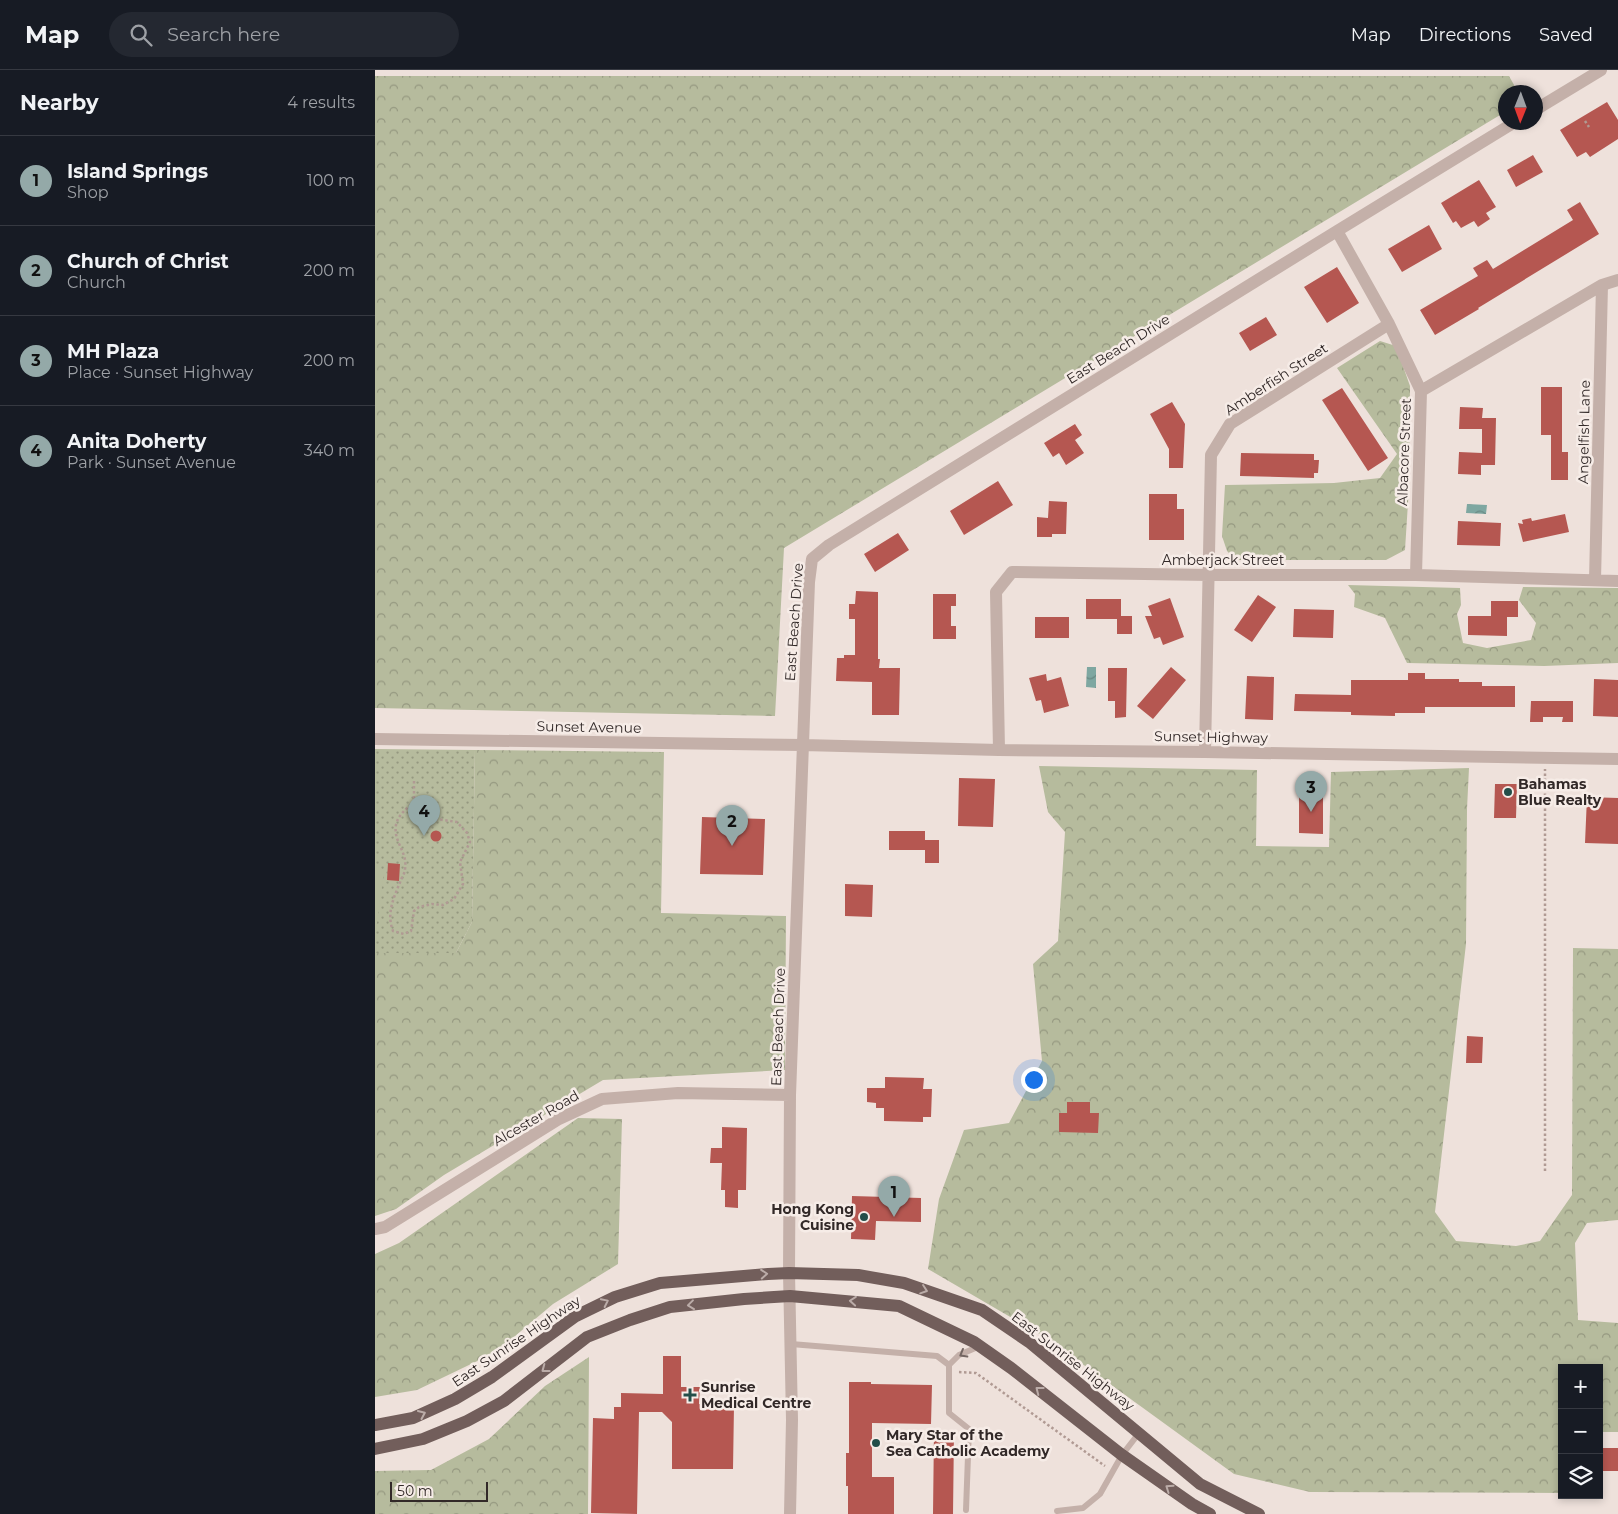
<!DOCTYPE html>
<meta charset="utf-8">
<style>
body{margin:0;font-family:Montserrat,sans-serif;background:#242831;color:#f1f3f6}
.controls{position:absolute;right:15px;bottom:15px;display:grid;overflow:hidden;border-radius:0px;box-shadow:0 2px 8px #0003}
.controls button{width:45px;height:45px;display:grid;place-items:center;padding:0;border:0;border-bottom:1px solid #363941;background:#171b24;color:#f1f3f6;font:25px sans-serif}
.compass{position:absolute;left:1123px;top:15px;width:45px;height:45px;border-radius:50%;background:#171b24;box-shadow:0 2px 8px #0003;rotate:181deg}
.scale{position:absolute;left:15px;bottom:12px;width:98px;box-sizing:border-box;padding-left:5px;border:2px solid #322928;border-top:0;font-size:14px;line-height:18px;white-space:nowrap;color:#322928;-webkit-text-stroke:4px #f6ece7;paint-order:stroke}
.you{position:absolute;left:658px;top:1009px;width:18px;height:18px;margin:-12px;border:4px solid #fff;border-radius:50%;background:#1a73e8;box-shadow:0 0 0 8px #1a73e833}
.badge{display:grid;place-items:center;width:32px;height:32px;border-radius:50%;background:#94a9a8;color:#111;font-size:16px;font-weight:700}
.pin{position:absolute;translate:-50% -41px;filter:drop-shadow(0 1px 2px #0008)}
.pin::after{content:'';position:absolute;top:26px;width:18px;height:15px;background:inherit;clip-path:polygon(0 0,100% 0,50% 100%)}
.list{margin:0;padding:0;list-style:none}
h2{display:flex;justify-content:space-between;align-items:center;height:65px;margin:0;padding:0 20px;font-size:21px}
h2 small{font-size:16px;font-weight:400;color:#9ea1a6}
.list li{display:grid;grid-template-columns:32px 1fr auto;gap:15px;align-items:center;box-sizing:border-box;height:90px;padding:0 20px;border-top:1px solid #363941}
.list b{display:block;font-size:19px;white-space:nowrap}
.list p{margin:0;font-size:16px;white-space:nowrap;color:#9ea1a6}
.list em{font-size:16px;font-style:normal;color:#9ea1a6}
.icon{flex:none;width:28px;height:28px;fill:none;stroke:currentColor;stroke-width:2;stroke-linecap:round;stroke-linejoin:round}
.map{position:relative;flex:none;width:1243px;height:1444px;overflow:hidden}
header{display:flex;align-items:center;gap:30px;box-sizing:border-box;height:70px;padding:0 25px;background:#171b24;border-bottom:1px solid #363941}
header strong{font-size:24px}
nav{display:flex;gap:28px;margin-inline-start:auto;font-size:18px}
.search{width:350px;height:45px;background:#242831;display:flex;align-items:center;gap:12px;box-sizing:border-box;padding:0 18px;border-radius:28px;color:#9ea1a6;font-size:19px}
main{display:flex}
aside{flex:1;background:#171b24}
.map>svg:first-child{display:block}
.forest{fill:url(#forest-crowns)}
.park{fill:url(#park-dots)}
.pitch{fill:#b6bb9d}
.water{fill:url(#water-waves)}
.building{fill:#b55751}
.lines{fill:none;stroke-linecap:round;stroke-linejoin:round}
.path{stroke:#b09a93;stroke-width:2.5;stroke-dasharray:2.5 2.5;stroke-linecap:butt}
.lane{stroke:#c4b0a9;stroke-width:6}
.street{stroke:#c4b0a9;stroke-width:12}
.primary{stroke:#725e5b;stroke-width:12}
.oneway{stroke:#bbaca8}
.oneway2{stroke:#746662}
.poi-dot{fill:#234e49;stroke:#f6ece7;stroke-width:2}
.labels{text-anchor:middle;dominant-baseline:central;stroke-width:5;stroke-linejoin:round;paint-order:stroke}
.street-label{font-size:14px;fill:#322928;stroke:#f6ece7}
.poi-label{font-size:14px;font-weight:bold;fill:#322928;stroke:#f6ece7;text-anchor:start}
</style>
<header>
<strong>Map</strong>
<div class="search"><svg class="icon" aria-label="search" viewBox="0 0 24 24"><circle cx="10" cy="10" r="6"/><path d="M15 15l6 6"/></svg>Search here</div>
<nav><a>Map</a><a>Directions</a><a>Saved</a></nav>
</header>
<main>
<aside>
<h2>Nearby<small>4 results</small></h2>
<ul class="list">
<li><span class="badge">1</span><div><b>Island Springs</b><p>Shop</p></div><em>100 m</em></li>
<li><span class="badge">2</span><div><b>Church of Christ</b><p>Church</p></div><em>200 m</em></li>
<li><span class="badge">3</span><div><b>MH Plaza</b><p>Place · Sunset Highway</p></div><em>200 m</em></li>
<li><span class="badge">4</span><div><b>Anita Doherty</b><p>Park · Sunset Avenue</p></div><em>340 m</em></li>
</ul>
</aside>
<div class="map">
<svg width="1243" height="1444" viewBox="0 0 1243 1444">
<defs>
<pattern id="forest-crowns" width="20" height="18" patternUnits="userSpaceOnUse" patternTransform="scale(1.25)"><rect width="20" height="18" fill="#b6bb9d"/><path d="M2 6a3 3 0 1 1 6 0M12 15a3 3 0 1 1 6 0" fill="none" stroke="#959880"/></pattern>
<pattern id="park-dots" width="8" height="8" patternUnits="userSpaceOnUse" patternTransform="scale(1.25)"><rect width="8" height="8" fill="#b6bb9d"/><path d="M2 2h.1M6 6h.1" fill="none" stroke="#959880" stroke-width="1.8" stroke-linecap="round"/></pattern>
<pattern id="water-waves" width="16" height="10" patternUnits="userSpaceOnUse" patternTransform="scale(1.25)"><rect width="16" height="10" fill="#7ea7a1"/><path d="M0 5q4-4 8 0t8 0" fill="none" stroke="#688883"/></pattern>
</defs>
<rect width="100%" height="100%" fill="#eee1db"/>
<path class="forest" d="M0,6H1134L1143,22H1130V42L409,478L400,646L0,638Z
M1005,271L1021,276L1035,316L1034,417L1030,480L1011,490H861L852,481L847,466L850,415L959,413L1005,408L1022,384L962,298Z
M973,515L1085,518L1086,535L1082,544L1088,573L1112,578L1156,570L1161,553L1144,530L1148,517L1243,518V593L1169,596L1032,593L1010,548L979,537L980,524Z
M100,680L289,682L286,843L411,846L410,1000L228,1010L69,1105L21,1139L0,1146V883H81L97,852Z
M664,696L882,700L881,776L954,777L956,702L1094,698L1092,739L1091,874L1060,1142L1081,1171L1141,1176L1165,1171L1197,1125L1198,878L1243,879V1150L1212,1153L1200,1173L1203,1250L1243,1253V1362H1224V1298H1187L1186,1423L935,1422L859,1404L673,1269L553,1199L564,1129L589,1060L634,1053L667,991L658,894L683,871L690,762L673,742Z
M203,1048L247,1049L243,1194L178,1234L121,1282L42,1320L0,1327V1184L24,1173Z
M214,1287L213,1444H0V1401L56,1400L114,1369L170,1316Z"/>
<path class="park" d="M0,679L100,680L97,852L81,883H0Z"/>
<path class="pitch" d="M0,800L9,801L1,860H0Z"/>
<path class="water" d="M1092,434L1112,435L1111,444L1091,443Z
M712,597H721V618L711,617Z"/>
<path class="building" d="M1232,32L1243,50V69L1215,87L1211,82L1202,87L1185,60Z
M1158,85L1168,102L1141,117L1132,100Z
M1104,110L1121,137L1111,143L1115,149L1103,157L1099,151L1086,158L1081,151L1078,153L1066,133Z
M1205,132L1224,164L1103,238L1104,239L1060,265L1045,240L1103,206L1098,198L1112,190L1118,199L1198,150L1192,140Z
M1054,155L1067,179L1027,202L1013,179Z
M962,197L984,233L952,253L929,217Z
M891,247L902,265L875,281L864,263Z
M1166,317H1187V382H1193V410H1176V365H1166Z
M967,318L1013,388L993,401L947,330Z
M797,332L810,354L808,398H794V379L775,344Z
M1085,337L1108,338L1107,348H1121L1120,395H1106V405L1083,404L1084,382L1107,383V359H1084Z
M700,354L707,365L700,370L709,383L691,395L684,383L678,387L669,373Z
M866,383L939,384V390H944L943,403H939V408L865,406Z
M623,411L638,435L589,465L575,441Z
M774,424H802V439H809V470H774Z
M674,431L692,432L691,464H677V467H662V447L673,448Z
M1190,444L1194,462L1148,472L1143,453L1148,454L1147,450L1156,448L1157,451Z
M1083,451L1126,453L1125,476L1082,475Z
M523,463L534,480L500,502L489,484Z
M481,521L503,522V589H505L504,598H525L524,645H497V612L461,611L462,588H469V585H480V549H474V534H480Z
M558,524H581V536H576V556H581V569H558Z
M883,525L901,537L877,572L859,560Z
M795,528L809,567L788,575L785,567L779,569L770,546H777L773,536Z
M711,529H746V546H757V564H742V549H711Z
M1116,531H1143V547H1132V566L1093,565V546H1116Z
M919,539L959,540L958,568L918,567Z
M660,547H694V568H660Z
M796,597L811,610L778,649L762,636Z
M733,598H752L751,647L740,648V631H733Z
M1033,603H1050V609H1084V612H1107V616H1140V637H1050V643H1020V646L976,645V642L919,641L920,624L976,625V610H1033Z
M671,604L672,611L686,607L694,636L669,643L666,630L661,631L654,608Z
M872,606L899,607L898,650L870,649Z
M1219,609L1243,610V647L1218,646Z
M1156,631H1198V652H1187L1188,647H1168V652H1155Z
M584,708L620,709L618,757L583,756Z
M1120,714H1142L1141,748H1119Z
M924,721H948V764L924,763Z
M1212,727L1243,728V774L1210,773Z
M327,747L390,749L388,805L325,804Z
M55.5 766a5.5 5.5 0 1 1 11 0a5.5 5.5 0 1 1-11 0Z
M514,761H550V770H564V793H550V780H514Z
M13,793L25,794L24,811L12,810Z
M470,814L498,815L497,847L470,846Z
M1092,966L1108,967L1107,993H1091Z
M510,1007L549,1008L548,1019H557L556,1047H548V1052L509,1051V1038H501V1033L492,1032V1018H510Z
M692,1032H715V1043H724L723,1063L684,1062V1043H692Z
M347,1057L372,1058L371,1120H363V1138L350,1137V1120H346L347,1093H335L336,1078H347Z
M477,1126L546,1128V1152L501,1151L500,1170L476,1169Z
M288,1286H306V1317H325L324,1334L359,1335L358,1399H297V1352L287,1342H264L262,1444L216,1443L218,1348L239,1349V1337H246V1323L288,1324Z
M474,1312H496V1314L557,1315L556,1354L497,1353V1407H519V1444H473V1416H471V1383H474Z
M559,1360L579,1361L578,1444H558Z
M1224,1378H1243V1401H1224Z"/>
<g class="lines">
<path class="path" d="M1210,51L1214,57
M39,711V732L42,739L54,748L82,752L92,763L95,772L85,792L88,814L79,829L68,835L57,834L44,837L39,841L36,861L29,864L18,861C11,843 19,827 26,810C27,807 30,803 30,799C33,782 18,772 21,755C23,745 31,739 39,732
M1170,1101V699
M584,1302L601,1303L730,1396"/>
<path class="lane" d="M416,1274L562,1286L574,1295
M591,1440L594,1359L574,1343V1295L584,1285L605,1276
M682,1441L708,1438L725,1424L747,1385L764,1363"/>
<path class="street" d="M1160,40L1226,0
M962,161L1014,254L1046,321L1041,505
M1046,321L1227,215L1243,210
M1220,510L1227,215
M0,669L428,675L624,680L830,682L1243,689
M624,680L621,522L637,502L834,505H1041L1243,511
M830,682L836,385L855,354L1014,254
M0,1159L10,1157L184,1049L227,1029L303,1023L415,1025
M415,1444L417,1350L414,1203L415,1025L434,512L437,489L454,475L962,161L1140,52"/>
<path class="primary" d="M0,1355L38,1348L80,1329L117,1307L201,1246L240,1227L285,1213L393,1204L414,1203L483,1205L529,1213L607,1240L654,1272L825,1414L884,1444
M0,1379L48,1369L92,1351L129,1331L212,1267L255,1250L295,1237L369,1229L415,1226L524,1236L599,1272L636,1298L747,1385L817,1434L835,1444"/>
</g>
<defs><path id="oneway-chevron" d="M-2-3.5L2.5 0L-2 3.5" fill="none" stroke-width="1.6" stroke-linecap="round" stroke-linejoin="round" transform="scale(1.25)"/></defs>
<g class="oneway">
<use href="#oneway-chevron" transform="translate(389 1204) rotate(-4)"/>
<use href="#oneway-chevron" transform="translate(549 1220) rotate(19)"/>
<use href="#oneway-chevron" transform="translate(478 1231) rotate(-175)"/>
<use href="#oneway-chevron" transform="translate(230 1232) rotate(-26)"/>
<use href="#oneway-chevron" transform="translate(316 1235) rotate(173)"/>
<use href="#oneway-chevron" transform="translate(170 1299) rotate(143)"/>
<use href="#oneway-chevron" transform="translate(664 1320) rotate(-142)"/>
<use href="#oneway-chevron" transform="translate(47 1344) rotate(-24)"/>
<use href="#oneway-chevron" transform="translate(794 1418) rotate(-145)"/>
</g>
<use class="oneway2" href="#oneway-chevron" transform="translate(588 1284) rotate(150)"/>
<g class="poi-dot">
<circle cx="1133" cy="722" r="5"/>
<circle cx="489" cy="1147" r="5"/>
<path d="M312.5 1317.5h5v5h5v5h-5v5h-5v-5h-5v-5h5z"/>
<circle cx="501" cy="1373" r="5"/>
</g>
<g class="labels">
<g class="street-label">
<text transform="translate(743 279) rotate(-32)">East Beach Drive</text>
<text transform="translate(901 309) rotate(-33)">Amberfish Street</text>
<text transform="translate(1209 362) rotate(-89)">Angelfish Lane</text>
<text transform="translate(1029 382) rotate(-88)">Albacore Street</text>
<text x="848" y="490">Amberjack Street</text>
<text transform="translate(419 552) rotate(-86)">East Beach Drive</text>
<text transform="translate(214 657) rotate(1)">Sunset Avenue</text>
<text transform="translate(836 667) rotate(1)">Sunset Highway</text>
<text transform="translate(403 957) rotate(-88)">East Beach Drive</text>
<text transform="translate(161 1048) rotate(-30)">Alcester Road</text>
<text transform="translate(141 1271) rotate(-34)">East Sunrise Highway</text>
<text transform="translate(698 1291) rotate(38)">East Sunrise Highway</text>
</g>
<g class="poi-label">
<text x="1143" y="714">Bahamas<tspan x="1143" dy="16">Blue Realty</tspan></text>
<text x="479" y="1139" text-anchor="end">Hong Kong<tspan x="479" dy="16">Cuisine</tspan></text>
<text x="326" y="1317">Sunrise<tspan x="326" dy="16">Medical Centre</tspan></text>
<text x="511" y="1365">Mary Star of the<tspan x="511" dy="16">Sea Catholic Academy</tspan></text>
</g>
</g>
</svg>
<div class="controls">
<button>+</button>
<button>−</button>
<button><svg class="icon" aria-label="layers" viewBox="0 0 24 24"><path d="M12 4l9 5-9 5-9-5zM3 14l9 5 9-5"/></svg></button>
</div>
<svg class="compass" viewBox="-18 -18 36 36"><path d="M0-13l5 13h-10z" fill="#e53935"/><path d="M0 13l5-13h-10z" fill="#9ea1a6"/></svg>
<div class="scale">50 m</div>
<div class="you"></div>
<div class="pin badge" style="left:519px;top:1147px">1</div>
<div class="pin badge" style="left:357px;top:776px">2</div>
<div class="pin badge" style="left:936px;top:742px">3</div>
<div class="pin badge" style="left:49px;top:766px">4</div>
</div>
</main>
